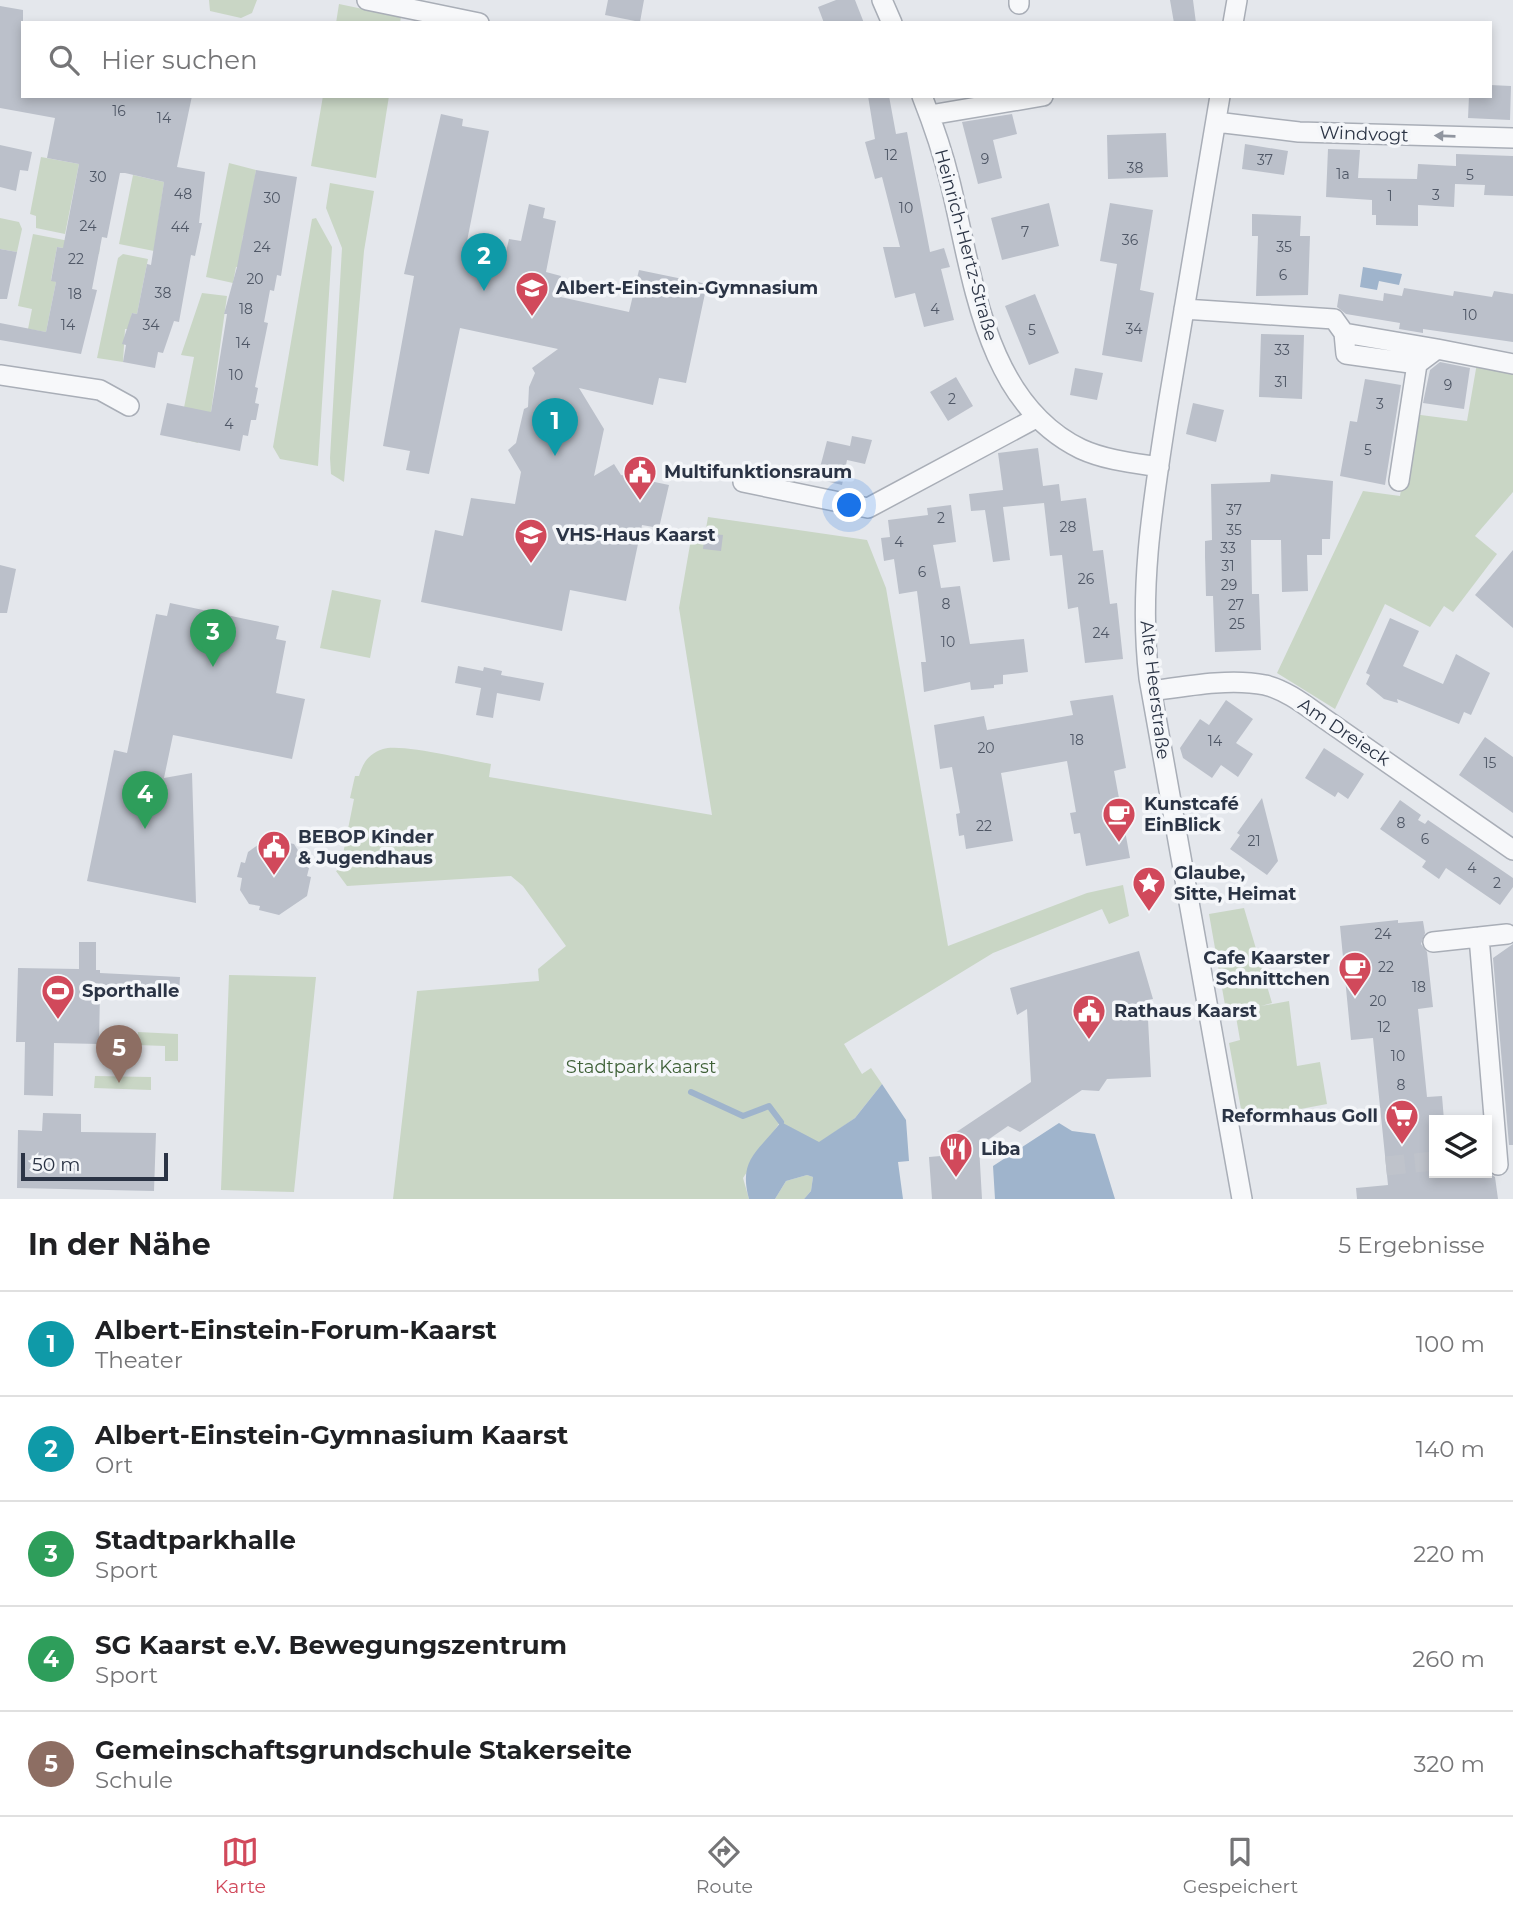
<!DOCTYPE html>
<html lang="de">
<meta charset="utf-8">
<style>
body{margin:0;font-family:Montserrat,sans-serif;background:#f6f6f6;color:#202124}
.controls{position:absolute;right:21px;bottom:21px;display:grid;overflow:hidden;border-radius:0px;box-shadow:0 4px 10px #0003}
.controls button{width:63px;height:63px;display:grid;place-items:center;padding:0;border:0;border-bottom:2px solid #e0e0e0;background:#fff;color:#202124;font:35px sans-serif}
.scale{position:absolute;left:21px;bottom:18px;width:147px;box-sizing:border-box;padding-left:7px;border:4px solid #2b3445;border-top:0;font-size:19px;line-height:24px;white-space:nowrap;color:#2b3445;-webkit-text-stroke:5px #f4f6f9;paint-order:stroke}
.you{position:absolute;left:850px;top:506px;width:24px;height:24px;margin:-18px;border:5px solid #fff;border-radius:50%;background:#1a73e8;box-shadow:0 0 0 10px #1a73e833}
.badge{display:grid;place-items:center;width:46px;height:46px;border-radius:50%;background:#d1495b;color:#fff;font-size:23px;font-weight:700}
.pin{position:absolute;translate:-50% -58px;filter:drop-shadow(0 2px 4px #0008)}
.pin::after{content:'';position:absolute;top:37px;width:24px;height:21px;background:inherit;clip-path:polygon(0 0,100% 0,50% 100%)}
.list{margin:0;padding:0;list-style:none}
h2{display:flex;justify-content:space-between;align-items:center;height:91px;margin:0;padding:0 28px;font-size:30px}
h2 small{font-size:23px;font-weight:400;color:#757577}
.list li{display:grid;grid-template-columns:46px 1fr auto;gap:21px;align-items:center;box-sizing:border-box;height:105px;padding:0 28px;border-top:2px solid #e0e0e0}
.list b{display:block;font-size:26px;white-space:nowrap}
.list p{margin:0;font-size:23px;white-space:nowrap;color:#757577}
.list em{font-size:23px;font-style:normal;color:#757577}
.icon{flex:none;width:38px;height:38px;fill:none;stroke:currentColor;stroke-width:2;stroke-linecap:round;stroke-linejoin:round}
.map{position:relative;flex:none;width:1513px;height:1199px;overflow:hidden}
.search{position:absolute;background:#fff;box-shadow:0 4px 10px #0003;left:21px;right:21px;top:21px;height:77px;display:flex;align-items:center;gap:18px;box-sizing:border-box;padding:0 24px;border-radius:0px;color:#757577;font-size:26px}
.sheet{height:616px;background:#fff}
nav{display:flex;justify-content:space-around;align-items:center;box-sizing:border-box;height:98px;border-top:2px solid #e0e0e0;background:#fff;font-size:19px;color:#757577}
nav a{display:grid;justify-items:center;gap:4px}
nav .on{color:#d1495b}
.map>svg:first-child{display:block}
.green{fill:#c9d6c5}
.water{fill:#9fb4cc}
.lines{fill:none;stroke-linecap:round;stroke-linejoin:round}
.stream{stroke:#9fb4cc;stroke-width:6}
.building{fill:#bbc0ca}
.minor-tunnel{stroke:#bfc3cb;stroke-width:19;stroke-dasharray:19 10;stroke-linecap:butt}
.minor-casing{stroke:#a9aeb7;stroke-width:22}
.minor{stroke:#f7f8fa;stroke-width:19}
.oneway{fill:#9196a0}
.labels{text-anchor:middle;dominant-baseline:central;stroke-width:7;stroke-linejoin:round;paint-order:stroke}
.number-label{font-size:14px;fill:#4f5766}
.street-label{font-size:18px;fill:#2b3445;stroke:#f4f6f9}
.poi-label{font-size:18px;font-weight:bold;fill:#2b3445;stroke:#f4f6f9;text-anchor:start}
.park-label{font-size:18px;fill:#3f6138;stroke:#f4f6f9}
</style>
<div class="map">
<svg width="1513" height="1199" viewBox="0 0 1513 1199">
<rect width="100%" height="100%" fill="#e4e7ec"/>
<path class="green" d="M209,0H257L252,13L241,18L210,11Z
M339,4L401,17L400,23H336Z
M323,96H389L376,178L311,166Z
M41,157L79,164L65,234L36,228V216L30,214Z
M229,163L256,170L246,235H243L240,267H236L233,283L206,277Z
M133,175L164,182L154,251L119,244Z
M330,183L374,191L364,251L344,482L331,474L330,458L342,248L326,208Z
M0,218L19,222L22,229L17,252L0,249Z
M316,218L332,247L318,466L280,459L273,447L312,219Z
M33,234L100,247L99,254L57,247L51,280L56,282L46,332L28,329L32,309L18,306Z
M123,254L148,259L137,314L132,313L129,329H125L123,362L97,358L118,258Z
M202,293L227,296L211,412L201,427L198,443L178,438L194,357L181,355Z
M1477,363L1513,369V492L1475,536L1497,554L1453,612L1444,606L1430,627L1385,604L1335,709L1277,673L1363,491L1400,496L1413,414L1467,421Z
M708,517L867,540L886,588L948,946L1087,893L1123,885L1129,916L1109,924L1102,909L993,953L844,1044L862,1074L871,1068L882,1084L855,1118L819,1143L780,1122L743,1178L749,1199H393L417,991L539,981L538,969L566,946L523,886L511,876L347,886L336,871L340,869L354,799L350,798L355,776H359C363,763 368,754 383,749C401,743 468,760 491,764L489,777L712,815L679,608L691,539L704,540Z
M332,590L381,600L370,658L320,648Z
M1244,908L1272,1003L1261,1006L1289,1001L1297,1066L1320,1062L1327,1104L1243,1120L1229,1043L1240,1040L1235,1011L1225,1005L1209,914Z
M229,975L316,977L294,1192L221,1190Z
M138,1032L178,1034V1061H165V1046L137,1045Z
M95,1076L151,1077V1090L94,1088Z
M807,1175L813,1177L811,1191L804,1199H775L786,1181Z"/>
<path class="water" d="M1363,267L1402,274L1399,285L1379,281L1377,290L1360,287Z
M882,1084L906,1120L909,1161L898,1162L903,1199H804L811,1191L813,1177L807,1175L786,1181L775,1199H749C738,1159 758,1152 781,1122L819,1142L855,1118Z
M1059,1123L1072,1131L1095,1134L1115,1199H995L993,1166Z"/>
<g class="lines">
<path class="stream" d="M691,1092L743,1116L769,1106L781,1122"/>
</g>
<path class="building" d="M608,0H644L640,22L605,15Z
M836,0H855L864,23H824L818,7Z
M1170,0H1193L1196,23H1174Z
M0,6L23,10V96H192L177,167L205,172L199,223H202L195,256L191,255L179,322L174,321L163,353L158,352L155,368L123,362L126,345L122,344L132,313L137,314L147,264L151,265L164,182L125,173H120L107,238L102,237L92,289L97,290L81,354L0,340V323L46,332L56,282L51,281L57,247L63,248L79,164L47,158L55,118L0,108Z
M1490,85L1511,86L1510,120L1468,118L1469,96H1490Z
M868,96H889L896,134L907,132L930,252L944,248L950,267L941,269L954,320L924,327L915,293L895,298L883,247H900L882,177L875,179L865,142L875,139Z
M441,114L463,119L462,126L489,131L464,256L503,264L509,239L521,241L529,204L545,208L543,218L556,221L546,272L561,276L556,296L629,312L639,270L707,284L686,383L659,378L653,405L579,388L604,429L594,476L614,464L621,475L669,485L659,528L642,525L626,601L570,590L562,631L421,602L435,530L463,536L471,498L515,504L521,472L508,450L516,443L524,409L528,407L529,387L535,373L532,368L558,349L460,328L429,474L406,470L410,451L383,446L414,276L404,274Z
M1012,114L1017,134L993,140L1002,178L978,184L962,122Z
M1166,133L1168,177L1108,179L1107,135Z
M1245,144L1288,151L1284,175L1242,169Z
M0,145L32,152L28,171L20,170L16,191L0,187Z
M1328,149L1360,150L1358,178L1417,179L1418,164L1456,166V154L1513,156V196L1484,195L1485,185L1455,184L1454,207L1418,205V226L1376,225V215H1372V200L1326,197Z
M256,170L297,177L281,276L277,275L274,291L270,290L264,322L268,323L255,387L258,388L255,403L259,404L256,420H251L248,436L243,435L240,451L160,435L167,403L211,412L227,314H224L237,267Z
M1049,203L1059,246L1002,260L991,218Z
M1110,203L1153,210L1140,290L1154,293L1142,362L1102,355L1117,264L1100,261Z
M1252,214L1301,216L1300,236H1310L1308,295L1256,296L1258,236H1252Z
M0,249L17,252L7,299H0Z
M1404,288L1453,296L1454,291L1492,297L1494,291L1513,294V342L1430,330L1423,329V333L1399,329L1400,323L1346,314L1337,307L1339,294L1383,301L1384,293L1402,296Z
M1035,294L1059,353L1029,365L1005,306Z
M1261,334L1304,335L1302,399L1259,397Z
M1440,362L1470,368L1464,409L1423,403L1430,370Z
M1075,368L1103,373L1097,400L1070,395Z
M956,377L973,406L948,421L930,392Z
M1365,379L1401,385L1385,485L1340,476L1350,421L1357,422Z
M1193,403L1224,410L1216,442L1186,434Z
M852,436L872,440L865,464L847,460L842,485L817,479L827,441L850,446Z
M1038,448L1043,486L1059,484L1061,501L1086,498L1093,551L1103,550L1110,604L1117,603L1123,659L1085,663L1078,607L1068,609L1062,555L1050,556L1044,503L1003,507L1010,560L993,562L985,510L971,511L969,494L1003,490L998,453Z
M1271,474L1333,481L1330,539H1322V555H1307L1308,591L1282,592L1281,540H1251L1252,594H1259L1261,650L1215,652L1213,596H1206L1205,557V541L1212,540L1211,484L1270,482Z
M951,505L956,542L933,545L941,588L960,586L970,644L1024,639L1028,672L1003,675V684L994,685V688L971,690L970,682L924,692L921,662H926L917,591L899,594L894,559L884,561L881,538L890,537L888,520L928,515L927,508Z
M705,533L723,535L721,551L703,549Z
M1513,550V628L1475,595Z
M0,565L16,569L7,613H0Z
M170,603L279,626L276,639L286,641L276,693L305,699L292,759L173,735L164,778L192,773L196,903L87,881L114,750L127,753L156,614L167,616Z
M1390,618L1419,631L1403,666L1443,684L1456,654L1490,673L1471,715L1464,712L1459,724L1397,699L1398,703L1384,699L1366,684L1370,675L1366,673Z
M458,666L483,671L484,667L502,671L501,675L544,683L540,701L497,693L493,718L476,715L481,688L455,683Z
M1113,695L1126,768L1114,771L1130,858L1086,866L1080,833L1074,834L1072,823L1070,813L1076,812L1067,761L1001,773L1013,841L966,849L964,835L959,836L956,814L960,813L952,767L940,769L934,725L984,716L987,730L1073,715L1070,701Z
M1226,700L1253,719L1236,743L1253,754L1238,777L1221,765L1212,778L1183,758L1180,748L1200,719L1209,725Z
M1485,737L1513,757V813L1459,775Z
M1324,748L1364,774L1348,799L1338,792L1335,797L1305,778Z
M1262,798L1278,861L1267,875L1230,849L1240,835L1237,833Z
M1400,800L1421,815L1418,820L1425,824L1428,820L1513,878V887L1500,905L1446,868L1439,879L1422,867L1426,861L1380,829Z
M274,840L294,844L309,868L307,876L311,877L307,896L279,915L259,910L260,906L249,904L240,890L242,878L237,877L241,862L245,863L248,852L262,842L274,844Z
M1398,920V923L1423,921L1425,933L1421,944L1427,952L1433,1007L1418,1009L1427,1097L1442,1096L1444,1120H1434V1173H1489L1495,1177L1498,1199H1357L1356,1188L1388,1185L1373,1038L1351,1040L1340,926Z
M79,942H96V970H100V973L180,977L179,994L100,991L99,1044L54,1043L53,1096L24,1095L25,1042H16L18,968L79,969Z
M1513,944V1145H1509L1493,958Z
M1139,951L1153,999L1147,1000L1151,1077L1107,1079L1099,1091L1082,1090L1020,1132L1008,1126L979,1146L982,1199H932L929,1157L952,1155L943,1141L1031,1082L1027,1009L1017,1015L1010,988Z
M43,1113L81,1114V1132L156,1133L154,1191L17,1188L18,1130L42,1131Z"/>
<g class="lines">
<path class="minor-tunnel" d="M1386,1166L1434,1161"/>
<defs>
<path id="minor" d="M367,0L479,23
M882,0L892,23
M1019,0V4
M1233,23L1237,0
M922,96C933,124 943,153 950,182C973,275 984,402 1081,449C1105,460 1133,463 1159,467
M1220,96C1203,199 1185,302 1168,405C1154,496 1138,585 1149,678L1242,1199
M930,115L1043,96
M1216,122L1299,132L1513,138
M1184,309L1334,319L1344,333L1346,354L1417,364L1437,349L1513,364
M1344,333L1437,349
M0,375L100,390L129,406
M1399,481L1417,364
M743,482L868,508L1036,418
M1152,691C1187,686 1230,678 1265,685C1286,690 1305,705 1322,717L1513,850
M1479,937L1498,1165
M1433,942L1507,934"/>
</defs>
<use href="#minor" class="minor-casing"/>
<use href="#minor" class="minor"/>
</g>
<defs><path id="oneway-solid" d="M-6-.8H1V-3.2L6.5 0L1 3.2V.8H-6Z" transform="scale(1.75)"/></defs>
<use class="oneway" href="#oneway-solid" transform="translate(1445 136) rotate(-178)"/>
<defs>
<symbol id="school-pin" viewBox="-11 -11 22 30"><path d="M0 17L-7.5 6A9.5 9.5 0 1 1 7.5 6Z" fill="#d1495b" stroke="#f4f6f9"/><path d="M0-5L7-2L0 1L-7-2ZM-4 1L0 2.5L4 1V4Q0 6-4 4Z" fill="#fff"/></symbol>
<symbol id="civic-pin" viewBox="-11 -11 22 30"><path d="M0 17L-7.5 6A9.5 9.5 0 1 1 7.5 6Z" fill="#d1495b" stroke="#f4f6f9"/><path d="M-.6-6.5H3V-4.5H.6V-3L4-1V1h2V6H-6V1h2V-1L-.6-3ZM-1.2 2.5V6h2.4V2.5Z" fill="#fff"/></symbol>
<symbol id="cafe-pin" viewBox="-11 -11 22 30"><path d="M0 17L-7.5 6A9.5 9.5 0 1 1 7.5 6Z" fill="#d1495b" stroke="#f4f6f9"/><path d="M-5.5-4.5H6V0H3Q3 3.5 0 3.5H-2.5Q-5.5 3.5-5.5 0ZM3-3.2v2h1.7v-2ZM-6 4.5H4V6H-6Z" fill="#fff"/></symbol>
<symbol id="sight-pin" viewBox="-11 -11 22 30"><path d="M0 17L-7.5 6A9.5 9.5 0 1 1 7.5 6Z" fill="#d1495b" stroke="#f4f6f9"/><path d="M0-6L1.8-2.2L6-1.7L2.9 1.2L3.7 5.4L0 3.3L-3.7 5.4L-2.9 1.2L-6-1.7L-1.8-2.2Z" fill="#fff"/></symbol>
<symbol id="stadium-pin" viewBox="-11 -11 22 30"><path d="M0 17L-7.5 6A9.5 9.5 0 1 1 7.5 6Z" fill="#d1495b" stroke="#f4f6f9"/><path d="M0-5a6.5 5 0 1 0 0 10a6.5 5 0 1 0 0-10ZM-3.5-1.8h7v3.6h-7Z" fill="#fff"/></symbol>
<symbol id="supermarket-pin" viewBox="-11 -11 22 30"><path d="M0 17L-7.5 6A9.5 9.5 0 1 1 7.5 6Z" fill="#d1495b" stroke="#f4f6f9"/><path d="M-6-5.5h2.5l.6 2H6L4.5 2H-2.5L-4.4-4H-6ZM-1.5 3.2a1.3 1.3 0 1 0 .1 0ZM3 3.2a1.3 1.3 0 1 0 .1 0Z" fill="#fff"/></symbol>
<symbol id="restaurant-pin" viewBox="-11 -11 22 30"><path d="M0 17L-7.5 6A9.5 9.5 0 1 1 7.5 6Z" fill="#d1495b" stroke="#f4f6f9"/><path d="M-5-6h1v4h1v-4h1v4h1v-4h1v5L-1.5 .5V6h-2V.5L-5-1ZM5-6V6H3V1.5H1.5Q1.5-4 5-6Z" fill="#fff"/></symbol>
</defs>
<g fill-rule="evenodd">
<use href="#school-pin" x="513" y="269" width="38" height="52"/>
<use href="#civic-pin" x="621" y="453" width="38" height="52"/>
<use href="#school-pin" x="512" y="516" width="38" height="52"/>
<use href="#cafe-pin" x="1100" y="795" width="38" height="52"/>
<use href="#civic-pin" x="255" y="828" width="38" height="52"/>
<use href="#sight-pin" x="1130" y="864" width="38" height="52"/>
<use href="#cafe-pin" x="1336" y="949" width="38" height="52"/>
<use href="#stadium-pin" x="39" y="972" width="38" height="52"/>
<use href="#civic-pin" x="1070" y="992" width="38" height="52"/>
<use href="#supermarket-pin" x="1383" y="1097" width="38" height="52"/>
<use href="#restaurant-pin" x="937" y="1130" width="38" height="52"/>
</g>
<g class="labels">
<g class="number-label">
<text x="119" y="111">16</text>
<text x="164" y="118">14</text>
<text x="891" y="155">12</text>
<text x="985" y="159">9</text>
<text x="1265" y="160">37</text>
<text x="1135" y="168">38</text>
<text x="1343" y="174">1a</text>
<text x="1470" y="175">5</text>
<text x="98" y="177">30</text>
<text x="183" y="194">48</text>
<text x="1436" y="195">3</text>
<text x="1390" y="196">1</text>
<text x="272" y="198">30</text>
<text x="906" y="208">10</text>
<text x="88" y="226">24</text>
<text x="180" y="227">44</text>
<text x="1025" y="232">7</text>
<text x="1130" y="240">36</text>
<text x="262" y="247">24</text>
<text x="1284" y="247">35</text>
<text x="76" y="259">22</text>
<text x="1283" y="275">6</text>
<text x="255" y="279">20</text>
<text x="163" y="293">38</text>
<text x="75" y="294">18</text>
<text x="246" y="309">18</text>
<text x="935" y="309">4</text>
<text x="1470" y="315">10</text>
<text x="68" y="325">14</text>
<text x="151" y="325">34</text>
<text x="1134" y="329">34</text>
<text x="1032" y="330">5</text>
<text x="243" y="343">14</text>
<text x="1282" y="350">33</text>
<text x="236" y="375">10</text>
<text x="1281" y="382">31</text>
<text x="1448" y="385">9</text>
<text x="952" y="399">2</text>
<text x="1380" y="404">3</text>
<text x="229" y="424">4</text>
<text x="1368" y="450">5</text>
<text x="1234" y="510">37</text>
<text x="941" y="518">2</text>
<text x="1068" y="527">28</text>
<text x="1234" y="530">35</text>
<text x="899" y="542">4</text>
<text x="1228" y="548">33</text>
<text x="1228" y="566">31</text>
<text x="922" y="572">6</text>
<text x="1086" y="579">26</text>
<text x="1229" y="585">29</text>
<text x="946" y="604">8</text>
<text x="1236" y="605">27</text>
<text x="1237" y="624">25</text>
<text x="1101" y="633">24</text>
<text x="948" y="642">10</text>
<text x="1077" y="740">18</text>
<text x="1215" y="741">14</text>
<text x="986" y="748">20</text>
<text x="1490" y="763">15</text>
<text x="1401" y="823">8</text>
<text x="984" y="826">22</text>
<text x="1425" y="839">6</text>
<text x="1254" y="841">21</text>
<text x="1472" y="868">4</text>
<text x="1497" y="883">2</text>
<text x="1383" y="934">24</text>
<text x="1386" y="967">22</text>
<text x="1419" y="987">18</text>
<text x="1378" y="1001">20</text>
<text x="1384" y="1027">12</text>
<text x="1398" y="1056">10</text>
<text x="1401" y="1085">8</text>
</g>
<g class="street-label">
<text transform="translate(1364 134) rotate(2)">Windvogt</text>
<text transform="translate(966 245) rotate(75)">Heinrich-Hertz-Straße</text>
<text transform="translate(1155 690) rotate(83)">Alte Heerstraße</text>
<text transform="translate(1344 732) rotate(34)">Am Dreieck</text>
</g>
<g class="poi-label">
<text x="556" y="288">Albert-Einstein-Gymnasium</text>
<text x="664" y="472">Multifunktionsraum</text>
<text x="556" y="535">VHS-Haus Kaarst</text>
<text x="1144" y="804">Kunstcafé<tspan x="1144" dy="21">EinBlick</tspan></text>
<text x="298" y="837">BEBOP Kinder<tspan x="298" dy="21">&amp; Jugendhaus</tspan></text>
<text x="1174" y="873">Glaube,<tspan x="1174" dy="21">Sitte, Heimat</tspan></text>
<text x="1330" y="958" text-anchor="end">Cafe Kaarster<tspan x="1330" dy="21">Schnittchen</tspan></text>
<text x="82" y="991">Sporthalle</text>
<text x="1114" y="1011">Rathaus Kaarst</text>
<text x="1378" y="1116" text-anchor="end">Reformhaus Goll</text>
<text x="981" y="1149">Liba</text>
</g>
<g class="park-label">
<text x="641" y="1067">Stadtpark Kaarst</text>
</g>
</g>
</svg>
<div class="controls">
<button><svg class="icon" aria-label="layers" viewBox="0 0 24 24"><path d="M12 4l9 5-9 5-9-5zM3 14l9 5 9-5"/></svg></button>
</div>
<div class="scale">50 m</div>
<div class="you"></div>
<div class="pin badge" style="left:555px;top:456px;background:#0f9aa8">1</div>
<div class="pin badge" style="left:484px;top:291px;background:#0f9aa8">2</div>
<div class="pin badge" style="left:213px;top:667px;background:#2e9e5b">3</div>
<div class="pin badge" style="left:145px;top:829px;background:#2e9e5b">4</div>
<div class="pin badge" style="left:119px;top:1083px;background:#8d6e63">5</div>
<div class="search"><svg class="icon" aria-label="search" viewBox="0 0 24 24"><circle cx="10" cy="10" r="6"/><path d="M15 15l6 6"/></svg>Hier suchen</div>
</div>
<section class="sheet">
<h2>In der Nähe<small>5 Ergebnisse</small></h2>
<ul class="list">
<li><span class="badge" style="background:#0f9aa8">1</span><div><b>Albert-Einstein-Forum-Kaarst</b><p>Theater</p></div><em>100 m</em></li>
<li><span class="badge" style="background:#0f9aa8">2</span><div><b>Albert-Einstein-Gymnasium Kaarst</b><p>Ort</p></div><em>140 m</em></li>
<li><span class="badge" style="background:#2e9e5b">3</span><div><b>Stadtparkhalle</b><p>Sport</p></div><em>220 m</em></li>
<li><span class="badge" style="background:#2e9e5b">4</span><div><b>SG Kaarst e.V. Bewegungszentrum</b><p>Sport</p></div><em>260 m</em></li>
<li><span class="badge" style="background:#8d6e63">5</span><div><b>Gemeinschaftsgrundschule Stakerseite</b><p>Schule</p></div><em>320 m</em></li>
</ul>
</section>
<nav>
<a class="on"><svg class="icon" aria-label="map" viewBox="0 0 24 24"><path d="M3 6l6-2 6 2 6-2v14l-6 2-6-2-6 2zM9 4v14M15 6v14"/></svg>Karte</a>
<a><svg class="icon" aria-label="directions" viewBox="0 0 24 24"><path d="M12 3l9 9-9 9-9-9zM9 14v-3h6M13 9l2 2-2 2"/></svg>Route</a>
<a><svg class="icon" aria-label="saved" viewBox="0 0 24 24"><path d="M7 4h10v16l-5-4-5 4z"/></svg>Gespeichert</a>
</nav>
